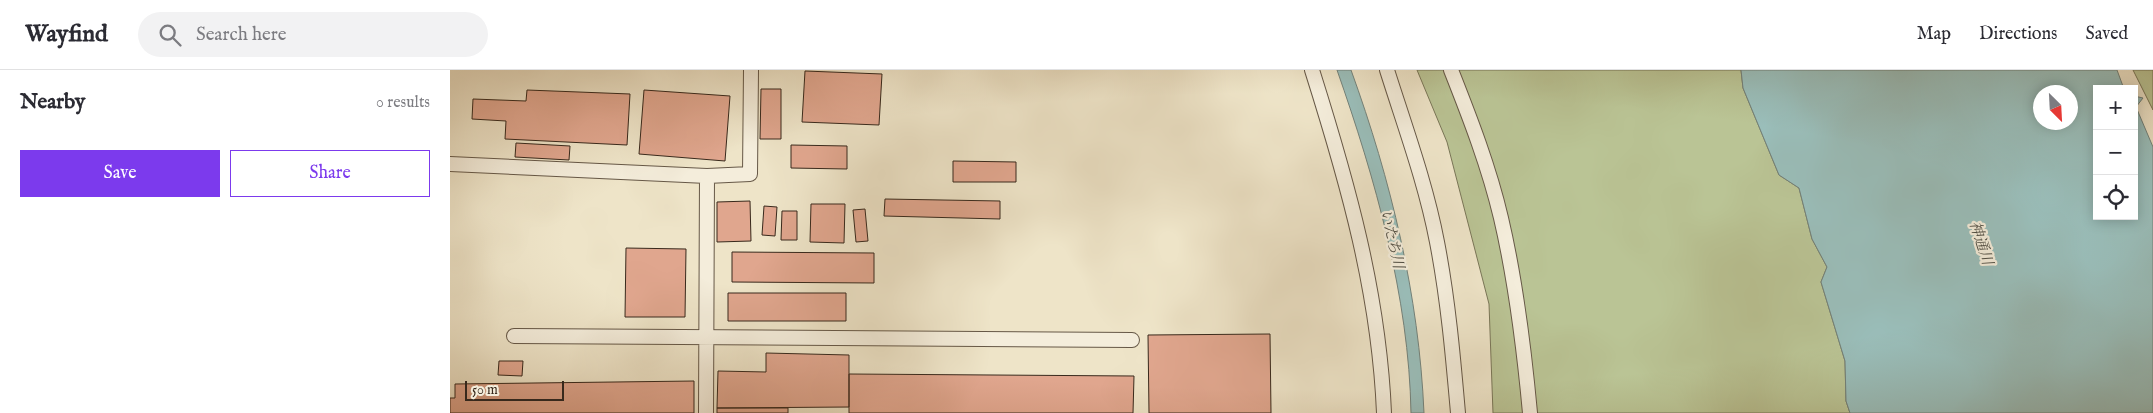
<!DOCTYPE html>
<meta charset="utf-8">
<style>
body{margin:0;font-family:"IM FELL English","Noto Serif JP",serif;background:#f2f2f3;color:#2b2b33}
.controls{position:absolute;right:15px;top:15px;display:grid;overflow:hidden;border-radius:0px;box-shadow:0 2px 12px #0003}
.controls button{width:45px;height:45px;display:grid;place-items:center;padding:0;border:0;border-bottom:1px solid #e1e1e2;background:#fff;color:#2b2b33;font:25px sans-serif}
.compass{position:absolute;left:1583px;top:15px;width:45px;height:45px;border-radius:50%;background:#fff;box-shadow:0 2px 12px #0003;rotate:156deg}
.scale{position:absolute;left:15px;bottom:12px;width:99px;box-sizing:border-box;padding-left:5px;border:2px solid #38291c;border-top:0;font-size:14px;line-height:18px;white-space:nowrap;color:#38291c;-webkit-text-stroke:4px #f4eddb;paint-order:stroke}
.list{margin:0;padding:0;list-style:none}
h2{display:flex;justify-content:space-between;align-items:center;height:65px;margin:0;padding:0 20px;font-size:21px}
h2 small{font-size:16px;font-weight:400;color:#7c7c81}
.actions{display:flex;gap:10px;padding:15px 20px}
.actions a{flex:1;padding:11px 0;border:1px solid #7c3aed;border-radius:0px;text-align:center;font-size:18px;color:#7c3aed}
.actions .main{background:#7c3aed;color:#fff}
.icon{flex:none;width:28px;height:28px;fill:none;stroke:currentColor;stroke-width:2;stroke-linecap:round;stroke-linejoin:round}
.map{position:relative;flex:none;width:1703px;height:343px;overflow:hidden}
header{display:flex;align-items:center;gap:30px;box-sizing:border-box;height:70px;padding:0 25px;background:#fff;border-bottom:1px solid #e1e1e2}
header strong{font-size:24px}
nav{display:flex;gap:28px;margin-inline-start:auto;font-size:18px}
.search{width:350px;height:45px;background:#f2f2f3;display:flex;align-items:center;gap:12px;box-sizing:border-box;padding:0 18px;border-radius:28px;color:#7c7c81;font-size:19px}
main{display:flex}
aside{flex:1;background:#fff}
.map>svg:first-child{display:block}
.green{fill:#bac495;stroke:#797658}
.water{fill:#9abeba;stroke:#73827b;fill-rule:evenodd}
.building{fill:#e0a68e;stroke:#38291c}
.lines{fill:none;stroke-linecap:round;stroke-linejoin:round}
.minor-casing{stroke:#665847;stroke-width:16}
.minor{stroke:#f4eddb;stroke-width:14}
.labels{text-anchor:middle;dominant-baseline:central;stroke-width:4.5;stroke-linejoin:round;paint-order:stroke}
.water-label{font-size:15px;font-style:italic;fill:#504e44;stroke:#f4eddb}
</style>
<header>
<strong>Wayfind</strong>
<div class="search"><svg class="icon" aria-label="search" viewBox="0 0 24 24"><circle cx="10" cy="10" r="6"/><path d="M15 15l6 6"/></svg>Search here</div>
<nav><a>Map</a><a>Directions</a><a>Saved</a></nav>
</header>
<main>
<aside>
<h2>Nearby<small>0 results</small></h2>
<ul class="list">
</ul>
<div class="actions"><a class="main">Save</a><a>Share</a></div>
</aside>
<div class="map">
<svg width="1703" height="343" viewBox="0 0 1703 343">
<rect width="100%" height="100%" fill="#eee4c8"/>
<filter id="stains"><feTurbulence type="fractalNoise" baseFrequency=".004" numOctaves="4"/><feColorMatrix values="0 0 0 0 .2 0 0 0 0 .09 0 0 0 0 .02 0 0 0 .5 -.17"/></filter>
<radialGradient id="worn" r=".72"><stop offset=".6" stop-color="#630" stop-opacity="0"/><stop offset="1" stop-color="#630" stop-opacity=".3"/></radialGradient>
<path class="green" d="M967,0H1291L1293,18L1329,105L1349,118L1362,169L1377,197L1371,212L1395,291L1396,331L1400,343H1043L1039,234L997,72Z
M1683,0H1703V40Z"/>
<path class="water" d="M887,0H901C941,110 969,226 974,343H961C959,227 925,108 887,0Z
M1291,0H1667L1674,19H1647V146H1684V26L1693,28L1686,37L1703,77V343H1400L1396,331L1395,291L1371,212L1377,197L1362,169L1349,118L1329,105L1293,18ZM1590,22H1620V52H1590Z"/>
<path class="building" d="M355,1L432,4L429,55L352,52Z
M311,19H331V69H310Z
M77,20L180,24L177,75L55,69L56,51L22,49L23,29L76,31Z
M194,20L280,26L275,91L189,84Z
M66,73L120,76L119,90L65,87Z
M341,75L397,76V99L341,98Z
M503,91L566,92V112H503Z
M435,129L550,131V149L434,146Z
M300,131L301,171L267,172V132Z
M361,134H395L394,173L360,172Z
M314,136L327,137L325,166L312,165Z
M415,139L418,171L406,172L403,140Z
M332,141H347V170H331Z
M176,178L236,179L235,247H175Z
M282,182L424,183V213L282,212Z
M278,223H396V251H278Z
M820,264L821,343H699L698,265Z
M316,283L399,285V337L267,338L268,301L316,302Z
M49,291H73L72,306L48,305Z
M399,304L684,306L683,343H399Z
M244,311V343H0V328H5V314Z
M267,338H338V343H267Z"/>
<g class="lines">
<defs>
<path id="minor" d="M862,0C898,114 929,223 934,343
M937,0C955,57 976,114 987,172C998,229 1003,286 1008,343
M1001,0C1020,48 1039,97 1051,148C1066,212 1074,278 1080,343
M0,94L257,106L300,104L301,0
M64,266L682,270
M256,343L257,106"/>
</defs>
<use href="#minor" class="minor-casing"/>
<use href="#minor" class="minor"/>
</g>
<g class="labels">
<g class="water-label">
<text transform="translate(942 169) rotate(77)">いたち川</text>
<text transform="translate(1531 173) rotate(72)">神通川</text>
</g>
</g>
<rect width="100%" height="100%" filter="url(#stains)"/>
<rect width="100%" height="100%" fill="url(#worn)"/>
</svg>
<div class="controls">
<button>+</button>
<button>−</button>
<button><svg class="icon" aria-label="locate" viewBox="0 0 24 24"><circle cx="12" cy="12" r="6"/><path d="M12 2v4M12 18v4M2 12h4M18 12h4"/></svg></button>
</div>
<svg class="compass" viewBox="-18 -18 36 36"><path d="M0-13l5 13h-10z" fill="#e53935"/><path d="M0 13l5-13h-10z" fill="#7c7c81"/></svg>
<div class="scale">50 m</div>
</div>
</main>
